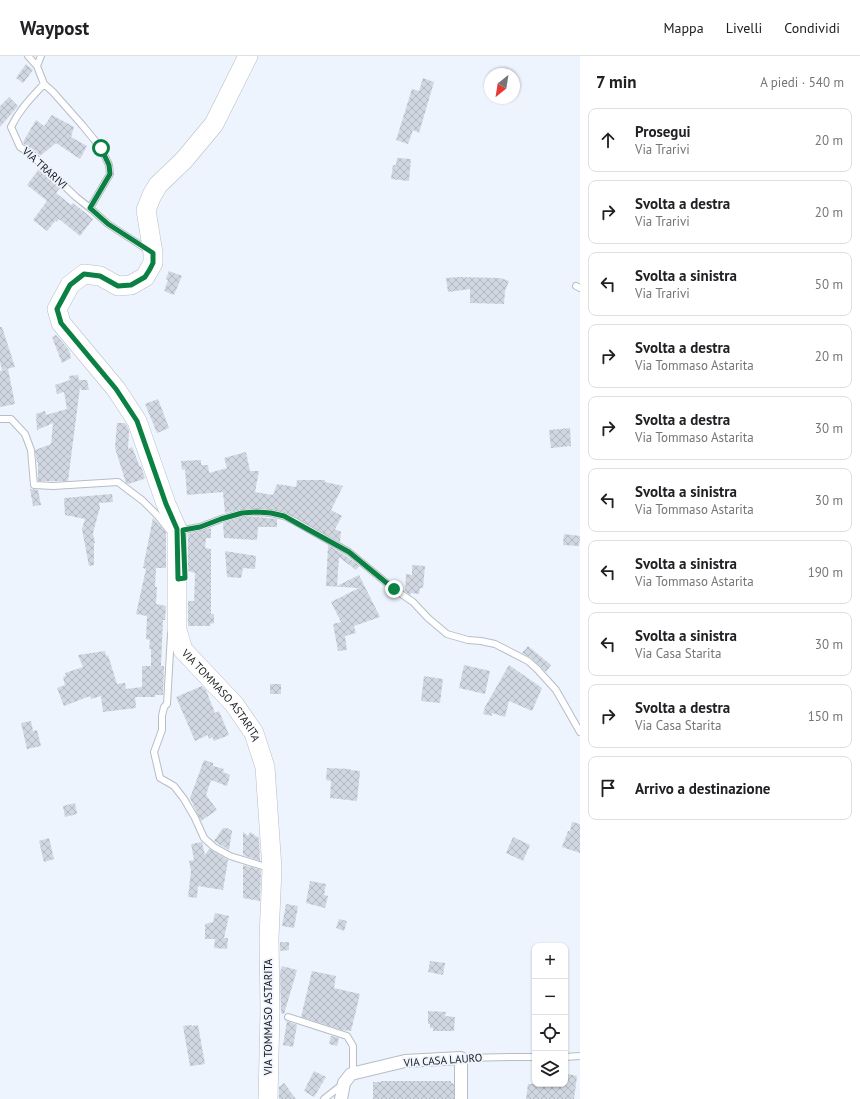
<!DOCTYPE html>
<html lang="it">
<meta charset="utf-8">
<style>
body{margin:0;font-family:"PT Sans",sans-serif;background:#f6f6f6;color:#202124}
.controls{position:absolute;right:12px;bottom:12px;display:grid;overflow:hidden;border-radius:8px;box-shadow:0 1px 3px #0004}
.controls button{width:36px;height:36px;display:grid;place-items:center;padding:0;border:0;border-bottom:1px solid #e0e0e0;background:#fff;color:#202124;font:20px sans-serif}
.compass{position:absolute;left:484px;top:12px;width:36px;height:36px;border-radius:50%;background:#fff;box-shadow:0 1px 3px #0004;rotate:210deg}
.stop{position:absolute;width:12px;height:12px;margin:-9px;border:3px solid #0b8043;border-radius:50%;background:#fff}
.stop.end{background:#0b8043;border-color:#fff;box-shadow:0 1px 4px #0008}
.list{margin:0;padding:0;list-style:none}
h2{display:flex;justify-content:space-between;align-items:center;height:52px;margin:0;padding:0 16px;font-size:17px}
h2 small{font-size:13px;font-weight:400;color:#757577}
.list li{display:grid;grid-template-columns:26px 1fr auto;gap:12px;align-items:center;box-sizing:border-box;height:64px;margin:0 8px 8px;padding:0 8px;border:1px solid #e0e0e0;border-radius:8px}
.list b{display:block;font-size:15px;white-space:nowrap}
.list p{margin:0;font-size:13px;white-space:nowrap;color:#757577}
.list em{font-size:13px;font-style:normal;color:#757577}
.icon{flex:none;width:22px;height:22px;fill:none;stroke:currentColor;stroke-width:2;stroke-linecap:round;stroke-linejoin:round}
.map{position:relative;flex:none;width:580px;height:1043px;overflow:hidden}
header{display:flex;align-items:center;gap:24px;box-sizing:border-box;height:56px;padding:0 20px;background:#fff;border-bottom:1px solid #e0e0e0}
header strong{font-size:19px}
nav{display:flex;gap:22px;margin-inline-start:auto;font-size:14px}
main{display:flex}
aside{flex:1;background:#fff}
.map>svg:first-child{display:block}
.building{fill:url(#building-cross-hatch)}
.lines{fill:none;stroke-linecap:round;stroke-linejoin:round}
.lane-casing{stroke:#b6bdc7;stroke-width:8}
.street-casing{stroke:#b6bdc7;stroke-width:14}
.primary-casing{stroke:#b6bdc7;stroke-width:20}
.lane{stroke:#fff;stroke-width:6}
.street{stroke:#fff;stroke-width:12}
.primary{stroke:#fff;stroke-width:19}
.route{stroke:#0b8043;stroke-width:5}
.labels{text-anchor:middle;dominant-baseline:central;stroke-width:3.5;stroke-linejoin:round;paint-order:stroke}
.street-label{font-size:11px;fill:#171a1d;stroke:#edf4fe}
</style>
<header>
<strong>Waypost</strong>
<nav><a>Mappa</a><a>Livelli</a><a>Condividi</a></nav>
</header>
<main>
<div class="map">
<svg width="580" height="1043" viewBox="0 0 580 1043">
<defs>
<pattern id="building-cross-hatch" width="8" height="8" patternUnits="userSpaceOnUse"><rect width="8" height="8" fill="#d0d7e1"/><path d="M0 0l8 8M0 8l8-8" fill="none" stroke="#b2b8c1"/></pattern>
</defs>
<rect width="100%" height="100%" fill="#edf4fe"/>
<path class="building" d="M26,8L33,14L23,27L16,22Z
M423,22L434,26L419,77L413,74L408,88L396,84L412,33L419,35Z
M9,41L18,50L0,71V50Z
M52,59L74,71L71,81L87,90L80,103L56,87L40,100L36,95L24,88L23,86L36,64L44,70Z
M397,102L411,103L409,125L391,123L393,109H396Z
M39,113L60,132L56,137L71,149L73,147L93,163L80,180L59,163L57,166L55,165L47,175L33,164L47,145L27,129Z
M169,215L182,220L174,239L164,235L168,224L166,223Z
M459,221L500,222L509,225L505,235L504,248L470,247V233L448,236L446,222Z
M0,271H2L15,311L2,314L0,306Z
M56,279L69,294L71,302L62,307L52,281Z
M8,313L15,348L0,351V315Z
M78,319L79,324H87L89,334H81L80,331L68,425H38V406H37L35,394L51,388L53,367L37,374L36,358L45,355L46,359L67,353L64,336L57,338L55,329L70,324L69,320Z
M158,343L169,372L157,377L145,348Z
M117,367H125L127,370L129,374L128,393L132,391L140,411L141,410L145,422L144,423L128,428L126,427L115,392Z
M570,372L571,390L551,392L549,374Z
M246,396L250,415H259L255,436L273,439L277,428L296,431L297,424H325V426L343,430L331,454L342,460L335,473L341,476L340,486L285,456L271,453L257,452L241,453L225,457L223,436L187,439L185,413L182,414L181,405L201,404V409H208L209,417L227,412L224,402Z
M30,433L38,434L41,449L33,450Z
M112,438L113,446L99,447L100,451L93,477L95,487H94V509L89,510L82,473L85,463L65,459L64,442Z
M243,461H257L277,463V471H258L257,484L224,482L223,467Z
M153,462L166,477V512H156L155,531H157L156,548L166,550L165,564H163L161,610H164L163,639H155V641H135L136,652L103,656L101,640L91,643L90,640L64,650L57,632L65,629L63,621L66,620L65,617L83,611L78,599L105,595L106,600L108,599L117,628L125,627L126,633L142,631V610H151V593H149L150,584L146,583L147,560L136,558L146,513L143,512Z
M211,472V482H206L205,492L211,493V558H214V567L210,568V570H188V545H194L195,517L188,515V478L201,475Z
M564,478L580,480L579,490L563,489Z
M328,489L346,500L359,510L356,514L339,501L337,530L359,519L380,561L354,570L356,577L345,580L347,594L338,595L333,568L341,566L331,546L359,532L326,530Z
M225,495L256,500L255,513L243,512L241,522L227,521Z
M412,509L425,510L423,532H420L419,538L411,537L410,539L405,535L406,518L412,519Z
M528,590L551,609L546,616L531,602L522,597Z
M464,609L490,615L485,638L459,632Z
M509,609L542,632L532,655L509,645L505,661L492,657V660L483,658L485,651Z
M424,620L443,623L440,647L421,645Z
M270,628H281V638H270Z
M202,630L206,634L215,657L219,655L229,679L214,685L212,681L209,683L208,679L195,685L176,641Z
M31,665L33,675L37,674L41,690L27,693L21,667Z
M204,704L213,707V710L224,713L223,716L230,719L227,730L211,724L206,739L217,754L201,765L190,742Z
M327,712L351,713L350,714L360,715L357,745L330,742L331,725L326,724Z
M75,747L77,758L65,761L63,750Z
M572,766L580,768V797L562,791L568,775H570Z
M223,772H227L232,775L229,794L214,785Z
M243,776L248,780L250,776L259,782L260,805L243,799Z
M513,781L530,789L523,805L506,797Z
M49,782L54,803L44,806L39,785Z
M202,786L205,799L209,793L228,804L223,834L198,830L197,842L188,841L191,815L189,805L194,804L191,788Z
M243,809L261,814L260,845L243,842Z
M310,825L326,828L324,839L328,840L325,852L306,847Z
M286,848L298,850L294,872L282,870Z
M215,857L229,860L224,882H228L227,893L214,892L215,883H205V868L213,866Z
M339,863L347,865L344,875L336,872Z
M280,886H289V894L280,895Z
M430,905L445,907L443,919L428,916Z
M282,910L297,914L284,958L281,957L280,916Z
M312,915L336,920L334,932L360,938L351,975L342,974L301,961Z
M428,955L446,956L445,960L455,961L454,975H433V972H430V968H428Z
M287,965L297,969L293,991L283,989Z
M192,969V970L198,969L205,1008L190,1010L183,970Z
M331,980L339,982L337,990L329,988Z
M314,1015L326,1021L314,1041L304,1035Z
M568,1018L577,1020L574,1043H526L528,1028H567Z
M381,1025H451V1027L454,1028V1043H373V1026H381Z
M284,1027L296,1043H279V1031Z"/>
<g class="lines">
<defs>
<path id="lane" d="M28,0L37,10
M41,0L37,10L44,28L53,36L83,70L101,92L109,109L110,118L90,152L108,168L148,194
M44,28C31,42 19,54 11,71L20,91L33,99L43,111L52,118L76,141L90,152
M576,230L580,232
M0,363H11L25,378L31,394L34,429L53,430L118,426L143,445L158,460L168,473H171
M183,478V474L200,471L221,463L242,457L257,456L271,457L284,460L296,466L349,496L394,533L413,546L428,562L447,578L468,584L481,585L495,588L528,605L537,613L556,634L580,676
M171,578L167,648L164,651L162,660V674L154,696L160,722L174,730L184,743L195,762L204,782L214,791L230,800L269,812
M288,961L347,980L353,990V1018
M565,1001L580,1000
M461,1002L510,1001H535
M324,1043L343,1028"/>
<path id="street" d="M341,1043L344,1027L351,1018L405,1005L461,1002V1043"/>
<g id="primary">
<path id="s1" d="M248,0L214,68L184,104L158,129L152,139L146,154L153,197V207L145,221L131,229L118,230L100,220L84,218L70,229L57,253L61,267L116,333L137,365L166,448L177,473V574L183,594L234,648L254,677L265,711L272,813L269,881L270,955L268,1043"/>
</g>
</defs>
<use href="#lane" class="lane-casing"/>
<use href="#street" class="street-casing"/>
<use href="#primary" class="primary-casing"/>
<use href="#lane" class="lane"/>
<use href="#street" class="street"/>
<use href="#primary" class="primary"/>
</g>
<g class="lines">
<path class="route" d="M101,92L109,109L110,118L90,152L108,168L153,197V207L150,213L145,221L131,229L118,230L100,220L84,218L70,229L57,253L61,267L116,333L137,365L166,448L177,473L178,523L185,522L183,474L200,471L221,463L242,457L257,456L271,457L284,460L349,496L394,533"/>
</g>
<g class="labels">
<g class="street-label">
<text transform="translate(45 112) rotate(42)">VIA TRARIVI</text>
<text stroke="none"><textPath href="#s1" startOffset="803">VIA TOMMASO ASTARITA</textPath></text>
<text transform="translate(268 961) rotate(-90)">VIA TOMMASO ASTARITA</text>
<text transform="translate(443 1004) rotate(-4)">VIA CASA LAURO</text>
</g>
</g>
</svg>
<div class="controls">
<button>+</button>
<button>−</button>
<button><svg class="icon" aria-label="locate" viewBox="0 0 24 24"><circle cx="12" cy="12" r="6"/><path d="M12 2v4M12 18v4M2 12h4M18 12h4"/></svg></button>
<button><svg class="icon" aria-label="layers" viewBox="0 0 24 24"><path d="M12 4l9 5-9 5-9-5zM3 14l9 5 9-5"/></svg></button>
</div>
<svg class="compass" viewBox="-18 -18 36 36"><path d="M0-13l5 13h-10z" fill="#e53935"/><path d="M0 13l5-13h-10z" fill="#757577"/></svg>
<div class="stop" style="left:101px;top:92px"></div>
<div class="stop end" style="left:394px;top:533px"></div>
</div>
<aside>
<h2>7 min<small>A piedi · 540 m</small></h2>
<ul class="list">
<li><svg class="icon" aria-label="ahead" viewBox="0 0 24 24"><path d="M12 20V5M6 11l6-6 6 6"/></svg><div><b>Prosegui</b><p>Via Trarivi</p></div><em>20 m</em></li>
<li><svg class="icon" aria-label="right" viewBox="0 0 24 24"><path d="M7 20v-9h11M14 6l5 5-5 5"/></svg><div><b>Svolta a destra</b><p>Via Trarivi</p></div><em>20 m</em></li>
<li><svg class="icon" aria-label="left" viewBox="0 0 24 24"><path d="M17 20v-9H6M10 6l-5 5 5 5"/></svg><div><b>Svolta a sinistra</b><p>Via Trarivi</p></div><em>50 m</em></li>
<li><svg class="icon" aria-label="right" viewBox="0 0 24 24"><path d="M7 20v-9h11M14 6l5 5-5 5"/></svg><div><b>Svolta a destra</b><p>Via Tommaso Astarita</p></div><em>20 m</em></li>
<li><svg class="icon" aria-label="right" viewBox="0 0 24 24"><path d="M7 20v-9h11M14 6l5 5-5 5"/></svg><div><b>Svolta a destra</b><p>Via Tommaso Astarita</p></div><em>30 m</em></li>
<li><svg class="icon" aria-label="left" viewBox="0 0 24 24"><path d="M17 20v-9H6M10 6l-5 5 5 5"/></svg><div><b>Svolta a sinistra</b><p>Via Tommaso Astarita</p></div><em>30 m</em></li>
<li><svg class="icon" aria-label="left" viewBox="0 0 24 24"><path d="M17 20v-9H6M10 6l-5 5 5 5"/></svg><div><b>Svolta a sinistra</b><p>Via Tommaso Astarita</p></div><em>190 m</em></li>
<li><svg class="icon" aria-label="left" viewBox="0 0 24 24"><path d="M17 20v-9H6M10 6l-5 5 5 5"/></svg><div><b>Svolta a sinistra</b><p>Via Casa Starita</p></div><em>30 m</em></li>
<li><svg class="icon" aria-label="right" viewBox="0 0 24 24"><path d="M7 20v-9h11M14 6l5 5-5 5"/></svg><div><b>Svolta a destra</b><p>Via Casa Starita</p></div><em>150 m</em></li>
<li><svg class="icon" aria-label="arrive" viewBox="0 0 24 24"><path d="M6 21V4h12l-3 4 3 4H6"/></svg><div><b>Arrivo a destinazione</b></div></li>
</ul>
</aside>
</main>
